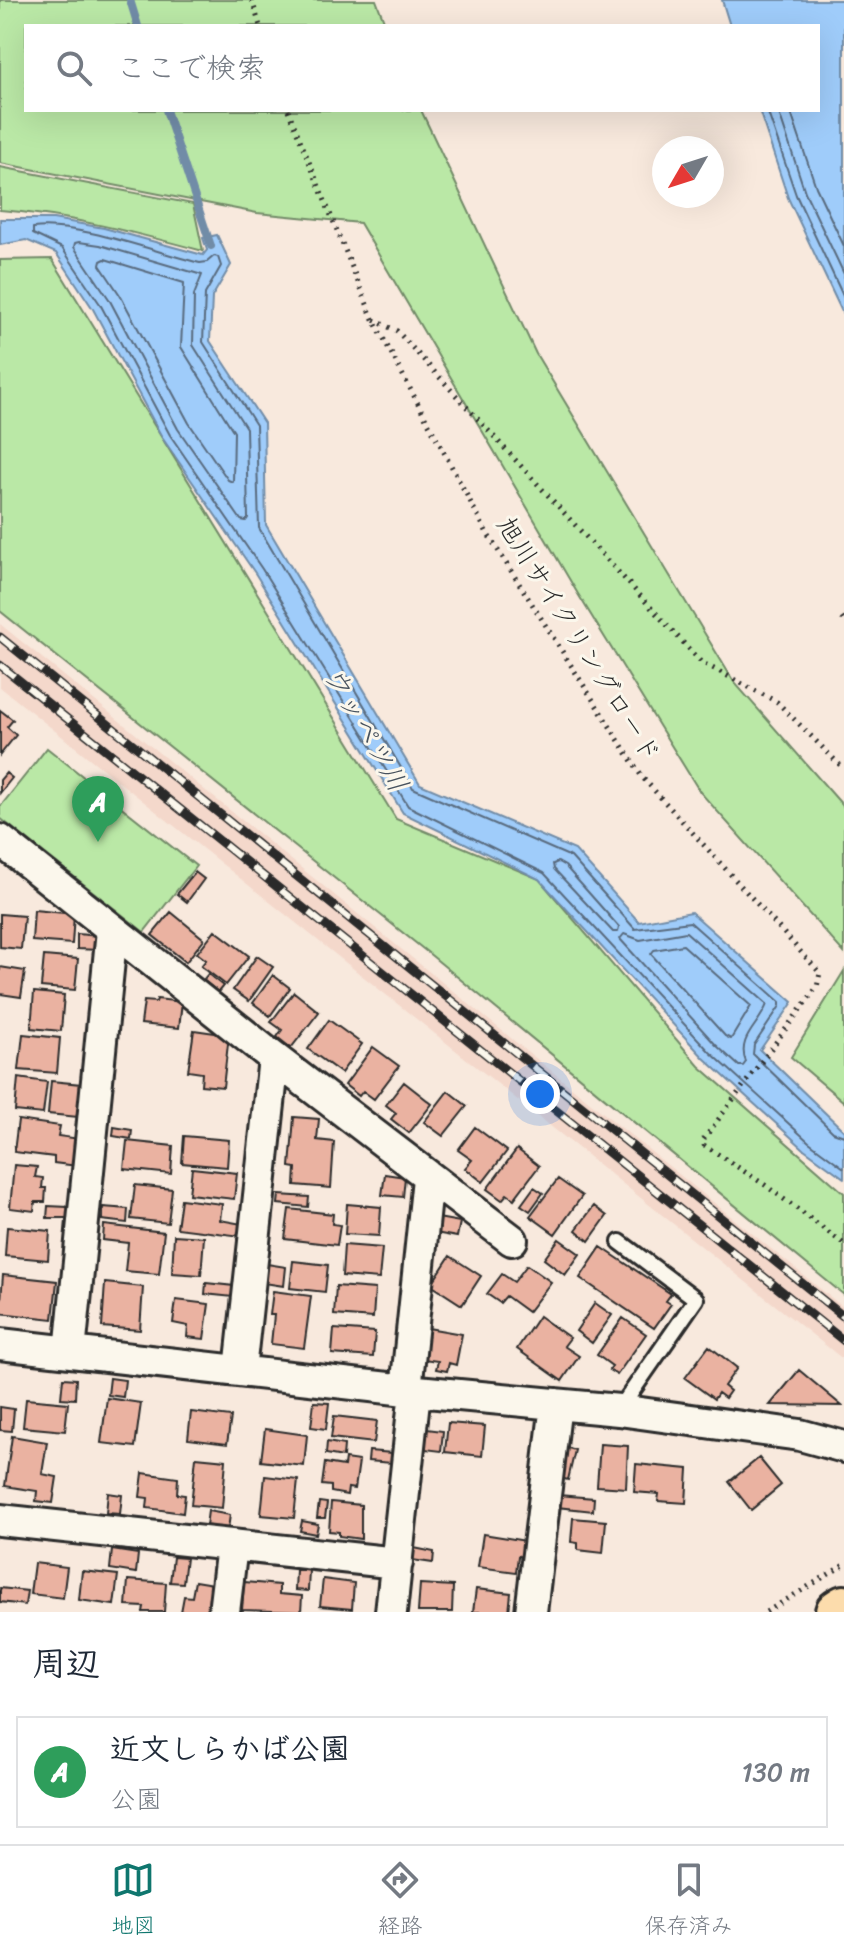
<!DOCTYPE html>
<html lang="ja">
<meta charset="utf-8">
<style>
body{margin:0;font-family:Sriracha,"Klee One",sans-serif;background:#f6f6f7;color:#1f2937}
.compass{position:absolute;left:652px;top:136px;width:72px;height:72px;border-radius:50%;background:#fff;box-shadow:0 8px 32px #0002;rotate:231deg}
.you{position:absolute;left:540px;top:1094px;width:28px;height:28px;margin:-20px;border:6px solid #fff;border-radius:50%;background:#1a73e8;box-shadow:0 0 0 12px #1a73e833}
.badge{display:grid;place-items:center;width:52px;height:52px;border-radius:50%;background:#0f766e;color:#fff;font-size:26px;font-weight:700}
.pin{position:absolute;translate:-50% -66px;filter:drop-shadow(0 2px 4px #0008)}
.pin::after{content:'';position:absolute;top:42px;width:28px;height:24px;background:inherit;clip-path:polygon(0 0,100% 0,50% 100%)}
.list{margin:0;padding:0;list-style:none}
h2{display:flex;justify-content:space-between;align-items:center;height:104px;margin:0;padding:0 32px;font-size:34px}
h2 small{font-size:26px;font-weight:400;color:#747a83}
.list li{display:grid;grid-template-columns:52px 1fr auto;gap:24px;align-items:center;box-sizing:border-box;height:112px;margin:0 16px 16px;padding:0 16px;border:2px solid #e0e1e3;border-radius:0px}
.list b{display:block;font-size:30px;white-space:nowrap}
.list p{margin:0;font-size:26px;white-space:nowrap;color:#747a83}
.list em{font-size:26px;font-style:normal;color:#747a83}
.icon{flex:none;width:44px;height:44px;fill:none;stroke:currentColor;stroke-width:2;stroke-linecap:round;stroke-linejoin:round}
.map{position:relative;flex:none;width:844px;height:1612px;overflow:hidden}
.search{position:absolute;background:#fff;box-shadow:0 8px 32px #0002;left:24px;right:24px;top:24px;height:88px;display:flex;align-items:center;gap:20px;box-sizing:border-box;padding:0 28px;border-radius:0px;color:#747a83;font-size:30px}
.sheet{height:232px;background:#fff}
nav{display:flex;justify-content:space-around;align-items:center;box-sizing:border-box;height:112px;border-top:2px solid #e0e1e3;background:#fff;font-size:22px;color:#747a83}
nav a{display:grid;justify-items:center;gap:4px}
nav .on{color:#0f766e}
.map>svg:first-child{display:block}
.built{fill:#f4d8cb}
.green{fill:#bae8a6;stroke:#728a68;stroke-width:2}
.water{fill:#9fccfa;stroke:#718ca7;stroke-width:2}
.lines{fill:none;stroke-linecap:round;stroke-linejoin:round}
.shore{stroke:#596b7e;stroke-width:2}
.stream{stroke:#718ca7;stroke-width:8}
.building{fill:#eab2a1;stroke:#2b2b2b;stroke-width:2}
.lane-casing{stroke:#2b2b2b;stroke-width:20}
.street-casing{stroke:#2b2b2b;stroke-width:36}
.highway-casing{stroke:#2b2b2b;stroke-width:50}
.path{stroke:#2b2b2b;stroke-width:5;stroke-dasharray:2 6;stroke-linecap:butt}
.lane{stroke:#fbf7ec;stroke-width:14}
.street{stroke:#fbf7ec;stroke-width:30}
.highway{stroke:#fcdcac;stroke-width:44}
.rail-casing{stroke:#2b2b2b;stroke-width:9}
.rail{stroke:#fbf7ec;stroke-width:6;stroke-dasharray:18;stroke-linecap:butt}
.labels{text-anchor:middle;dominant-baseline:central;stroke-width:6;stroke-linejoin:round;paint-order:stroke}
.street-label{font-size:26px;fill:#2b2b2b;stroke:#fbf7ec}
.water-label{font-size:28px;font-style:italic;fill:#48535f;stroke:#fbf7ec}
</style>
<div class="map">
<svg width="844" height="1612" viewBox="0 0 844 1612">
<rect width="100%" height="100%" fill="#f8e9dd"/>
<filter id="ink" filterUnits="userSpaceOnUse"><feTurbulence type="fractalNoise" baseFrequency=".0125" numOctaves="2"/><feDisplacementMap in="SourceGraphic" scale="16" xChannelSelector="R" yChannelSelector="G"/><feConvolveMatrix kernelMatrix="1 2 1 2 8 2 1 2 1" color-interpolation-filters="sRGB"/></filter>
<g filter="url(#ink)">
<path class="built" d="M0,624L844,1308V1360L0,687Z"/>
<path class="green" d="M0,0H376L386,26H26V110H421L536,354L734,682L844,807V953L700,792L578,594L360,223L257,213L0,163Z
M0,167L193,204L203,251C136,233 69,215 0,210Z
M52,259L396,819L539,879L699,1066L844,1193V1295L432,956L0,611V260Z
M47,748L196,866L144,932L0,818V807Z
M844,971V1102L791,1057Z"/>
<path class="water" d="M722,0H844V316L788,198L759,110H818V26H730Z
M0,219H53L104,228L203,255L207,250L203,238L217,235L231,265L212,297L210,341L264,423L266,525L420,784L575,850L639,922L691,912L793,1002L760,1050L844,1131V1178L804,1149L704,1058L539,879L403,813L255,573L163,439L93,309L56,253L26,240L0,245Z"/>
<g class="lines">
<path class="shore" d="M767,110L796,195L844,298
M778,110L805,192L844,274
M790,110L816,187L844,246
M79,242L100,245L202,275L194,295L193,345L246,428L248,518L246,521L241,520L178,429L109,299L74,247L75,243Z
M105,259L184,283L181,347L234,432L233,482L228,480L189,423L120,295L100,265L101,261Z
M558,862L565,866L619,927L618,932H613L554,869L553,864Z
M686,932L767,1004C760,1025 736,1038 746,1062L743,1066H739L716,1045L620,939L624,934L640,940Z
M683,945L751,1006L731,1039L725,1036L651,954L654,950Z
M844,1136L833,1132L753,1054L754,1045L780,1006V1002L690,922L635,929L571,857L413,788L259,528L256,425L203,342L205,294L221,266L218,257L214,256L207,262L200,263C155,252 77,222 33,228V234L62,248L100,304L170,435L262,569L408,806L544,873L710,1052L809,1142L844,1168"/>
<path class="stream" d="M130,0L138,26
M166,110L211,246"/>
</g>
<path class="building" d="M0,710L13,720L7,727L16,735L0,755Z
M6,773L12,778L0,793V780Z
M195,872L204,879L187,902L177,894Z
M34,910L74,914L72,944L32,941Z
M171,912L204,939L186,962L152,935Z
M0,914L24,916L21,949L0,947Z
M215,930L249,956L226,985L201,966L206,960L197,953Z
M77,934L99,936V950L77,949Z
M44,956L78,959L75,990L41,987Z
M257,956L273,967L249,1001L233,990Z
M0,967L25,971L21,997L0,994Z
M208,974L223,986L218,992L203,980Z
M273,975L290,988L270,1016L253,1003Z
M34,992L64,995L61,1031L31,1028Z
M294,992L319,1012L291,1048L277,1037L282,1030L271,1022Z
M157,999L182,1002L179,1028L141,1024L144,1001L156,1002Z
M329,1020L362,1044L341,1073L308,1049Z
M194,1030L229,1035L223,1087L201,1085L202,1073L188,1071Z
M23,1034L60,1038L57,1073L19,1070Z
M373,1047L399,1066L374,1099L363,1091L359,1096L345,1085Z
M18,1078L47,1082L43,1114L15,1111Z
M51,1081L81,1084L78,1117L48,1114Z
M404,1082L432,1104L409,1133L391,1119L396,1113L386,1105Z
M448,1091L467,1106L443,1136L424,1122Z
M294,1117L319,1119L317,1140L334,1142L331,1188L295,1185L296,1168L290,1167Z
M18,1120L60,1126L58,1136L80,1139L77,1166L54,1163V1157L14,1152Z
M114,1127L132,1130L131,1139L113,1136Z
M475,1127L507,1151L483,1182L465,1168L472,1160L458,1150Z
M184,1136L229,1140L227,1167L182,1163Z
M127,1141L173,1146L171,1174L124,1169Z
M517,1149L539,1166L514,1199L507,1194L502,1200L487,1189Z
M14,1165L37,1167L35,1177L43,1178L42,1188H46L45,1202H35L34,1211L10,1208Z
M192,1168L237,1173L234,1199L189,1194Z
M385,1174L405,1177L403,1197L382,1195Z
M558,1179L582,1196L555,1234L530,1216Z
M135,1185L172,1189L168,1223L131,1219Z
M534,1187L543,1193L530,1211L521,1205Z
M279,1195L309,1197L308,1207L278,1204Z
M181,1199L222,1204L220,1220L242,1224L241,1236L177,1228Z
M347,1204L381,1207L379,1236L345,1234Z
M48,1206L68,1207V1218H47Z
M594,1206L607,1216L589,1241L576,1230Z
M103,1207L128,1209L127,1223L102,1220Z
M289,1209L333,1214L332,1224L340,1225L337,1245L285,1239Z
M438,1218L460,1222L457,1237L435,1233Z
M104,1225L164,1232L159,1274L125,1271L128,1243L103,1240Z
M7,1227L50,1231L48,1260L5,1256Z
M174,1235L204,1237L201,1275L172,1273Z
M559,1239L580,1254L565,1275L544,1259Z
M344,1245L382,1248L379,1279L342,1276Z
M601,1247L671,1294L666,1301L671,1304L654,1328L580,1278Z
M450,1256L481,1276L462,1305L431,1285Z
M293,1261L328,1265L325,1292L290,1288Z
M267,1264L286,1267L284,1286L264,1283Z
M527,1265L551,1282L528,1312L506,1296L500,1303L487,1294L502,1274L514,1282Z
M3,1275L57,1281L53,1319L0,1313Z
M105,1283L143,1287L140,1330L102,1327Z
M206,1283L234,1286L233,1297L205,1294Z
M336,1286L375,1289L373,1318L334,1315Z
M273,1291L311,1296L304,1348L271,1344L274,1315H270Z
M176,1300L209,1304L204,1339L187,1337L188,1326L173,1323Z
M595,1303L612,1315L592,1343L576,1331Z
M539,1316L570,1338L564,1346L579,1356L562,1381L517,1349Z
M623,1318L646,1334L617,1375L609,1370L612,1366L597,1355Z
M428,1328L462,1334L456,1365L449,1363L447,1371L436,1369L438,1361L423,1359Z
M334,1329L375,1332L373,1357L332,1354Z
M709,1346L737,1368L724,1386L730,1391L725,1398L718,1393L714,1399L685,1378Z
M799,1370L842,1406L770,1405Z
M63,1378L76,1379L75,1399L61,1398Z
M110,1378L125,1380L123,1397L108,1395Z
M107,1398L141,1403L135,1447L101,1443Z
M26,1399L68,1403L65,1431L23,1427Z
M314,1402L329,1403L326,1429L311,1427Z
M0,1407L14,1409L12,1431L0,1430Z
M191,1412L231,1417L227,1444L188,1439Z
M334,1416L377,1421L374,1443L331,1438Z
M448,1423L485,1426L482,1456L445,1452Z
M265,1429L307,1435L304,1466L261,1461Z
M427,1429L443,1431L441,1451L425,1449Z
M12,1436L47,1442L42,1474L57,1477L53,1503L36,1501L37,1491L5,1486Z
M327,1442L344,1445L343,1457L326,1454Z
M600,1444L628,1446L626,1488L597,1486Z
M565,1447L575,1450L568,1480L557,1477Z
M369,1451L392,1453V1463L368,1461Z
M196,1457L226,1460L222,1508L191,1505Z
M759,1458L781,1485L751,1510L729,1482Z
M345,1459L359,1461L355,1489L348,1488L347,1495L331,1492V1486L322,1485L325,1463L344,1466Z
M636,1464L688,1469L686,1503L658,1501L659,1494L634,1492Z
M143,1473L178,1478L177,1494L185,1495L183,1513L147,1508L148,1498L140,1497Z
M265,1476L298,1480L294,1518L261,1515Z
M108,1493L122,1495L120,1514L106,1513Z
M558,1495L594,1498L593,1511L557,1507Z
M319,1502L327,1503L325,1518H317Z
M331,1502L361,1505V1539L339,1536V1532L329,1531Z
M208,1511L230,1515L228,1529L206,1526Z
M573,1518L606,1521L603,1553L578,1550V1543L571,1542Z
M302,1521L318,1524L316,1534L300,1531Z
M483,1534L526,1541L524,1557L518,1556L516,1572L478,1567Z
M414,1548L434,1552L433,1563L412,1560Z
M112,1550L138,1554L136,1573L110,1569Z
M173,1557L186,1558L183,1583L170,1582Z
M34,1563L67,1567L63,1598L30,1594Z
M296,1570H309L308,1591L295,1590Z
M82,1571L118,1575L114,1605L79,1600Z
M323,1579L354,1583L352,1609L320,1606Z
M128,1580L166,1583L164,1612H143L144,1607L126,1606Z
M195,1581L213,1584L209,1612H181L184,1596L192,1597Z
M244,1582L279,1585V1594L302,1596L301,1612L242,1610Z
M420,1584L453,1586L452,1612H418Z
M0,1588L27,1591L25,1605L0,1602Z
M476,1589L511,1593L509,1612H473Z"/>
<g class="lines">
<defs>
<path id="lane" d="M619,1410L696,1299L620,1242"/>
<path id="street" d="M0,840L274,1058L512,1240
M0,1344L406,1390L619,1410L800,1435L844,1447
M70,1352L112,930
M240,1370L274,1058
M406,1390L428,1178
M0,1520L397,1563
M224,1612L232,1546
M391,1612L415,1391
M531,1612L556,1404"/>
<path id="highway" d="M838,1612L844,1608"/>
</defs>
<use href="#lane" class="lane-casing"/>
<use href="#street" class="street-casing"/>
<use href="#highway" class="highway-casing"/>
<path class="path" d="M252,0L260,26
M288,110L373,319L487,533L642,777L820,973L817,987L703,1140L704,1145L765,1185L844,1244
M374,320L397,331L701,662L777,702L844,769
M842,618L844,621
M766,1612L844,1565"/>
<use href="#lane" class="lane"/>
<use href="#street" class="street"/>
<use href="#highway" class="highway"/>
<defs>
<path id="rail" d="M0,637L844,1317
M0,665L844,1341"/>
</defs>
<use href="#rail" class="rail-casing"/>
<use href="#rail" class="rail"/>
</g>
</g>
<g class="labels">
<g class="street-label">
<text transform="translate(579 639) rotate(58)">旭川サイクリングロード</text>
</g>
<g class="water-label">
<text transform="translate(366 729) rotate(60)">ウッペツ川</text>
</g>
</g>
</svg>
<svg class="compass" viewBox="-18 -18 36 36"><path d="M0-13l5 13h-10z" fill="#e53935"/><path d="M0 13l5-13h-10z" fill="#747a83"/></svg>
<div class="you"></div>
<div class="pin badge" style="left:98px;top:842px;background:#2e9e5b">A</div>
<div class="search"><svg class="icon" aria-label="search" viewBox="0 0 24 24"><circle cx="10" cy="10" r="6"/><path d="M15 15l6 6"/></svg>ここで検索</div>
</div>
<section class="sheet">
<h2>周辺<small></small></h2>
<ul class="list">
<li><span class="badge" style="background:#2e9e5b">A</span><div><b>近文しらかば公園</b><p>公園</p></div><em>130 m</em></li>
</ul>
</section>
<nav>
<a class="on"><svg class="icon" aria-label="map" viewBox="0 0 24 24"><path d="M3 6l6-2 6 2 6-2v14l-6 2-6-2-6 2zM9 4v14M15 6v14"/></svg>地図</a>
<a><svg class="icon" aria-label="directions" viewBox="0 0 24 24"><path d="M12 3l9 9-9 9-9-9zM9 14v-3h6M13 9l2 2-2 2"/></svg>経路</a>
<a><svg class="icon" aria-label="saved" viewBox="0 0 24 24"><path d="M7 4h10v16l-5-4-5 4z"/></svg>保存済み</a>
</nav>
